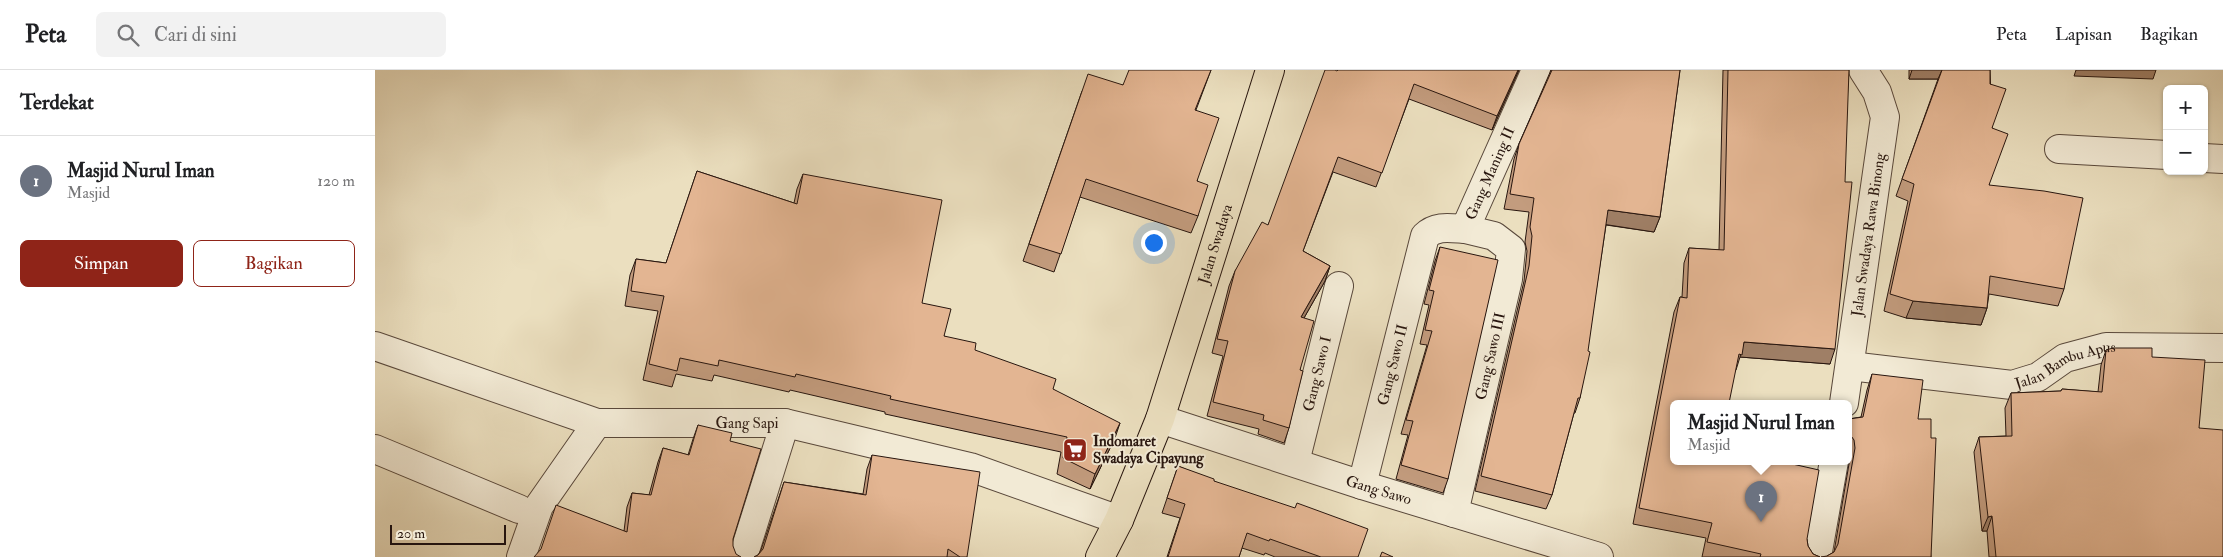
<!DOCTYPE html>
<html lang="id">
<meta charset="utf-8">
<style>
body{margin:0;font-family:"IM FELL Double Pica",serif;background:#f2f2f2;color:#202124}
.controls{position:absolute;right:15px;top:15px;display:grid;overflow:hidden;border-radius:8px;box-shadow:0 1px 4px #0004}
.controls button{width:45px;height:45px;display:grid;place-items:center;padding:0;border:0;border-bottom:1px solid #e0e0e0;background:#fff;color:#202124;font:25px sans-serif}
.scale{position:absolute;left:15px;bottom:12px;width:116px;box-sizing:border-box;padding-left:5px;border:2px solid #28160f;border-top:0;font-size:14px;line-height:18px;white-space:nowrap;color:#28160f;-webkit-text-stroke:4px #f2ead5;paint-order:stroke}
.you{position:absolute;left:778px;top:172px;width:18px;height:18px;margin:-12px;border:4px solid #fff;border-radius:50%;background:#1a73e8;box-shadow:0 0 0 8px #1a73e833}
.badge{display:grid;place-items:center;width:32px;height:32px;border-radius:50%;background:#8f2418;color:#fff;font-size:16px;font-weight:700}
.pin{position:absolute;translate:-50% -41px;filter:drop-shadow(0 1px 2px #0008)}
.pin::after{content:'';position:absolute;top:26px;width:18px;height:15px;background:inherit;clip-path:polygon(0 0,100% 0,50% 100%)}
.popup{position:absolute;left:1295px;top:330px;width:182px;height:65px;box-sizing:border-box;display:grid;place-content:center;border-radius:8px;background:#fff;filter:drop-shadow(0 1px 4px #0005);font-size:16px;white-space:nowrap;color:#757577}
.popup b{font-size:19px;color:#202124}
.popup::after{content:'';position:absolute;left:50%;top:100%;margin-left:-10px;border:10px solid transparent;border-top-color:#fff}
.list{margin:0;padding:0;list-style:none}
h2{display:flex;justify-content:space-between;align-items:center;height:65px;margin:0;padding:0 20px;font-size:21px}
h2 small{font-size:16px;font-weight:400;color:#757577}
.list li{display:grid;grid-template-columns:32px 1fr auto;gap:15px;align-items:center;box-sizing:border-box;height:90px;padding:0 20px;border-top:1px solid #e0e0e0}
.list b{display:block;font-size:19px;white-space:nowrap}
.list p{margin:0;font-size:16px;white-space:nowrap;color:#757577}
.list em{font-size:16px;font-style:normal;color:#757577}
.actions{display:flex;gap:10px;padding:15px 20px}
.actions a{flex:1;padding:11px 0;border:1px solid #8f2418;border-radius:8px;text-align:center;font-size:18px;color:#8f2418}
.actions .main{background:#8f2418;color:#fff}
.icon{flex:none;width:28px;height:28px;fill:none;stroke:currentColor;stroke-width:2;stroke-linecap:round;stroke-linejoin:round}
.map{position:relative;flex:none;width:1848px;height:487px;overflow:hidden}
header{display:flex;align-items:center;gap:30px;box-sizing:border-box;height:70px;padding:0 25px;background:#fff;border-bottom:1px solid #e0e0e0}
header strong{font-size:24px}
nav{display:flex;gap:28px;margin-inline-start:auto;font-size:18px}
.search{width:350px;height:45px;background:#f2f2f2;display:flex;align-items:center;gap:12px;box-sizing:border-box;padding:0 18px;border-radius:8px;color:#757577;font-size:19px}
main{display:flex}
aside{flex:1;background:#fff}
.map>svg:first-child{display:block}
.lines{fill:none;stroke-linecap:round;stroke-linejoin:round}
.minor-casing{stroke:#59483b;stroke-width:30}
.major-casing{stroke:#28160f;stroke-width:30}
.minor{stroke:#f2ead5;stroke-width:28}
.major{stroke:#ebdfbf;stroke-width:28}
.wall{fill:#c39c7e;stroke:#28160f}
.shaded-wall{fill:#9f7f66;stroke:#28160f}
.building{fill:#e3b592;stroke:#28160f}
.labels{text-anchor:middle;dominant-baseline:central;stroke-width:4;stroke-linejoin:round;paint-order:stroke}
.street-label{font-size:15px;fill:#28160f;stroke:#f2ead5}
.poi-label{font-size:15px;font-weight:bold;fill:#28160f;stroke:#f2ead5;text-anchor:start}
</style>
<header>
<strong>Peta</strong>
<div class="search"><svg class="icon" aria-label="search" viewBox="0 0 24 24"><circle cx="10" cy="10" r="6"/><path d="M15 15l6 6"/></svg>Cari di sini</div>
<nav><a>Peta</a><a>Lapisan</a><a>Bagikan</a></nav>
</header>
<main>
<aside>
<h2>Terdekat<small></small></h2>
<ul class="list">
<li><span class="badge" style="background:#6b7280">1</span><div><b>Masjid Nurul Iman</b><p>Masjid</p></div><em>120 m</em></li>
</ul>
<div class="actions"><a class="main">Simpan</a><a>Bagikan</a></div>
</aside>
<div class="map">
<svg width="1848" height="487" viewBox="0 0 1848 487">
<rect width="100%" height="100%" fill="#ebdfbf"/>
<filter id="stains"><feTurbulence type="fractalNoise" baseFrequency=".004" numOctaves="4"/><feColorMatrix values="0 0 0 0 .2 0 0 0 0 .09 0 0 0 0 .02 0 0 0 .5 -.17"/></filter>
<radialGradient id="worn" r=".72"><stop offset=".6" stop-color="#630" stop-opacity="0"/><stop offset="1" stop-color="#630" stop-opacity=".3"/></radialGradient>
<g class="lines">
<defs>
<g id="minor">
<path d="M1684,79L1792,85"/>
<path d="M1829,88L1848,89"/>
<path id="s1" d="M0,276L222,353H410L595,397L744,450"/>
<path id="s2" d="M1475,296L1637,315L1663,307L1690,288L1731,277L1848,278"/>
<path id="s3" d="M1469,333L1510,47L1502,22L1488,0"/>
<path id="s4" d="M785,349L987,415L1224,487"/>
<path d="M0,379L144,439"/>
<path id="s5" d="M920,392L964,216"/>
<path id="s6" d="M987,415L1050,166C1061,155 1075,158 1090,159L1161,0"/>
<path id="s7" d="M1079,443L1133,209L1136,179L1119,166L1090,159"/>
<path d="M146,487L164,436L222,353"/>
<path d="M368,487L410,353"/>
<path d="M1442,487L1459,391"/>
</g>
<g id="major">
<path id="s8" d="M725,487L744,450L785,349L895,0"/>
</g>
</defs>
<use href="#minor" class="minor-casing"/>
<use href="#major" class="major-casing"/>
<use href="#minor" class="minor"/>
<use href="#major" class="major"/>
</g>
<path class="wall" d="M836,0L821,40L823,146L816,163L705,127L679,202L648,191L707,21L748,15Z
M963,0H1144L1117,60L1034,29L1001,117L958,102L928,181L955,196L950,211L929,248L925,300L914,358L909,373L883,364L884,359L832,346L848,286L837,283L854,216L860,201L893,155Z
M1176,0H1305L1285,147L1279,162L1231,155L1205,328L1200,343H1199L1177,425L1171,439L1100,421L1149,211L1152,181L1150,172L1154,142L1129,139L1139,89L1144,74Z
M1348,0H1474L1455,294L1365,287L1361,300L1298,333L1432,469L1433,476L1438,484L1445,487H1327L1331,468L1258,454L1299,242L1305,227H1307L1309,193L1314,178L1344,180Z
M1534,0H1615L1617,58L1614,115L1689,219L1683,236L1614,224L1612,238L1606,255L1531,248L1509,241L1533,131L1521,126L1563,9H1534Z
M322,101L419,133L422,119L428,104L547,233L569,266L678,319L740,368L715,419L682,404L686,382L510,344V342L415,320L414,322L339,305L337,311L301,304L297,317L268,310L283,241L250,236L255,205L261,189L291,193Z
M1065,177L1073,409L1068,423L1021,409L1033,365L1026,364L1052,275L1045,274L1054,235L1049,234L1060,191Z
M1731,280L1777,287L1824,358L1848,487H1614L1612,461H1607L1599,382L1604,367L1631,366L1630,338L1636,323L1686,321L1687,319L1723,322L1726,295Z
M1497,304L1543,349L1556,487L1452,486L1459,482L1474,394V349L1486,347L1492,320Z
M323,355L355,371L358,469L159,487L249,461L252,437L257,423L274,425L283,392L288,378L313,385L318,369Z
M497,385L592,487H379L383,485L386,480L409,412L488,424L492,399Z
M803,396L839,411L983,487H900L890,483L889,485L867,478L864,487H792L805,448L787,443Z"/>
<path class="shaded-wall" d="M1143,0H1144L1117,60L1122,46Z
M1537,0H1567L1563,9H1534Z
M1701,0H1781L1778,9L1699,6Z
M1233,140L1285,147L1279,162L1227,154Z
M955,196L950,211L921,262L926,247Z
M1538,231L1612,238L1606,255L1531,248Z
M1369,272L1460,279L1455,294L1365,287Z
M745,353L740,368L715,419L720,404Z
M1617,446L1612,461H1607L1613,447Z"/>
<path class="building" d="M754,0H836L820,40L844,48L822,111L833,115L823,146L711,109L686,184L654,174L713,4L748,15Z
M950,0H960L962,1L963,0H1143L1122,46L1039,14L1007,103L963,87L928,181L955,196L926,247L939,251L925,300L928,301L914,358L888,350L889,345L838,332L853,271L842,269L860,201L887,152L893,155Z
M1177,0H1305L1285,147L1233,140L1213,281L1215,282L1205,328H1203L1177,425L1106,406L1154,196L1157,166L1155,157L1159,128L1135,124L1144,74Z
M1353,0H1474L1470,112H1477L1460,279L1369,272L1367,285L1364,284L1354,333H1298V391H1404L1444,400L1432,469L1433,476L1438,484L1445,487H1385L1386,484L1332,472L1337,453L1264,438L1305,227L1312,228L1314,178L1349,180Z
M1567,0H1615V14L1631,19L1617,58L1633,64L1614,115L1669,121L1708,128L1689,219L1615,206L1612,238L1538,231L1515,224L1539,114L1527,109Z
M322,101L422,134L428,104L567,130L547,233L576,239L569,266L601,273L600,280L681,309L678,319L745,353L720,404L688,388L692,367L515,329L516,326L421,304L420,307L344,290L343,296L305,288L302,301L274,294L289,226L256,221L261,189L291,193Z
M1065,177L1123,190L1073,409L1026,395L1038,351L1031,350L1057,261L1050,260L1059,221L1054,220Z
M1738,278H1777V287L1830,290L1824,358L1848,360V487H1621L1617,446L1613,447L1604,367L1637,366L1636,323L1686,321L1687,319L1727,322L1731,280Z
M1497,304L1548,310L1543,349H1556V368H1561L1556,487H1446L1452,486L1459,482L1463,474L1480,378L1479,370L1474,363V349L1488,347Z
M323,355L357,363L355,371L386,379L358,469V476L361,484L366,487H159L166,479L181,435L252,462L257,423L276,425L288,378L314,385Z
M497,385L605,402L592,487H585L573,479L572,487H379L383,485L388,479L409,412L491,425Z
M803,396L839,409V411L920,438L922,433L993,459L983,487H946L895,469L894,471L872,463L864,487H793L810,434L792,428Z
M1007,482L1018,487H1005Z"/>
<defs>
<symbol id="supermarket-square" viewBox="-11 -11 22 22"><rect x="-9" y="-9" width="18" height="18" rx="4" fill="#8f2418" stroke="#f2ead5"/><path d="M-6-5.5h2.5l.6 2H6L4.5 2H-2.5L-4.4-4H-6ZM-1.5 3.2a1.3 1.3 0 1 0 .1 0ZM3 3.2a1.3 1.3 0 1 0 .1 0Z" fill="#fff"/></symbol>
</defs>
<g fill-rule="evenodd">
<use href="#supermarket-square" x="686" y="366" width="28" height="28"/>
</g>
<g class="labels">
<g class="street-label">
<text stroke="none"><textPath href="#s6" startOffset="360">Gang Maning II</textPath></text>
<text stroke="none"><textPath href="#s3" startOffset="170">Jalan Swadaya Rawa Binong</textPath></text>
<text stroke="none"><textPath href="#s8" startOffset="334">Jalan Swadaya</textPath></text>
<text stroke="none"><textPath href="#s7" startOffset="161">Gang Sawo III</textPath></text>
<text stroke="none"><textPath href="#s6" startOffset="124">Gang Sawo II</textPath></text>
<text stroke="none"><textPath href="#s2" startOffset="221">Jalan Bambu Apus</textPath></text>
<text stroke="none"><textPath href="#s5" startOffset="91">Gang Sawo I</textPath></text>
<text stroke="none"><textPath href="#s1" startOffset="385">Gang Sapi</textPath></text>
<text stroke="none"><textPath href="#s4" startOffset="230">Gang Sawo</textPath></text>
</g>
<g class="poi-label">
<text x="718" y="371">Indomaret<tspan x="718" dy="17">Swadaya Cipayung</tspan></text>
</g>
</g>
<rect width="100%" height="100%" filter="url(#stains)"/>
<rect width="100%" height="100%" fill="url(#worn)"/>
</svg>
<div class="controls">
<button>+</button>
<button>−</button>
</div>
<div class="scale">20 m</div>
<div class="you"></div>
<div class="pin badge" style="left:1386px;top:452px;background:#6b7280">1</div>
<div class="popup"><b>Masjid Nurul Iman</b>Masjid</div>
</div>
</main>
